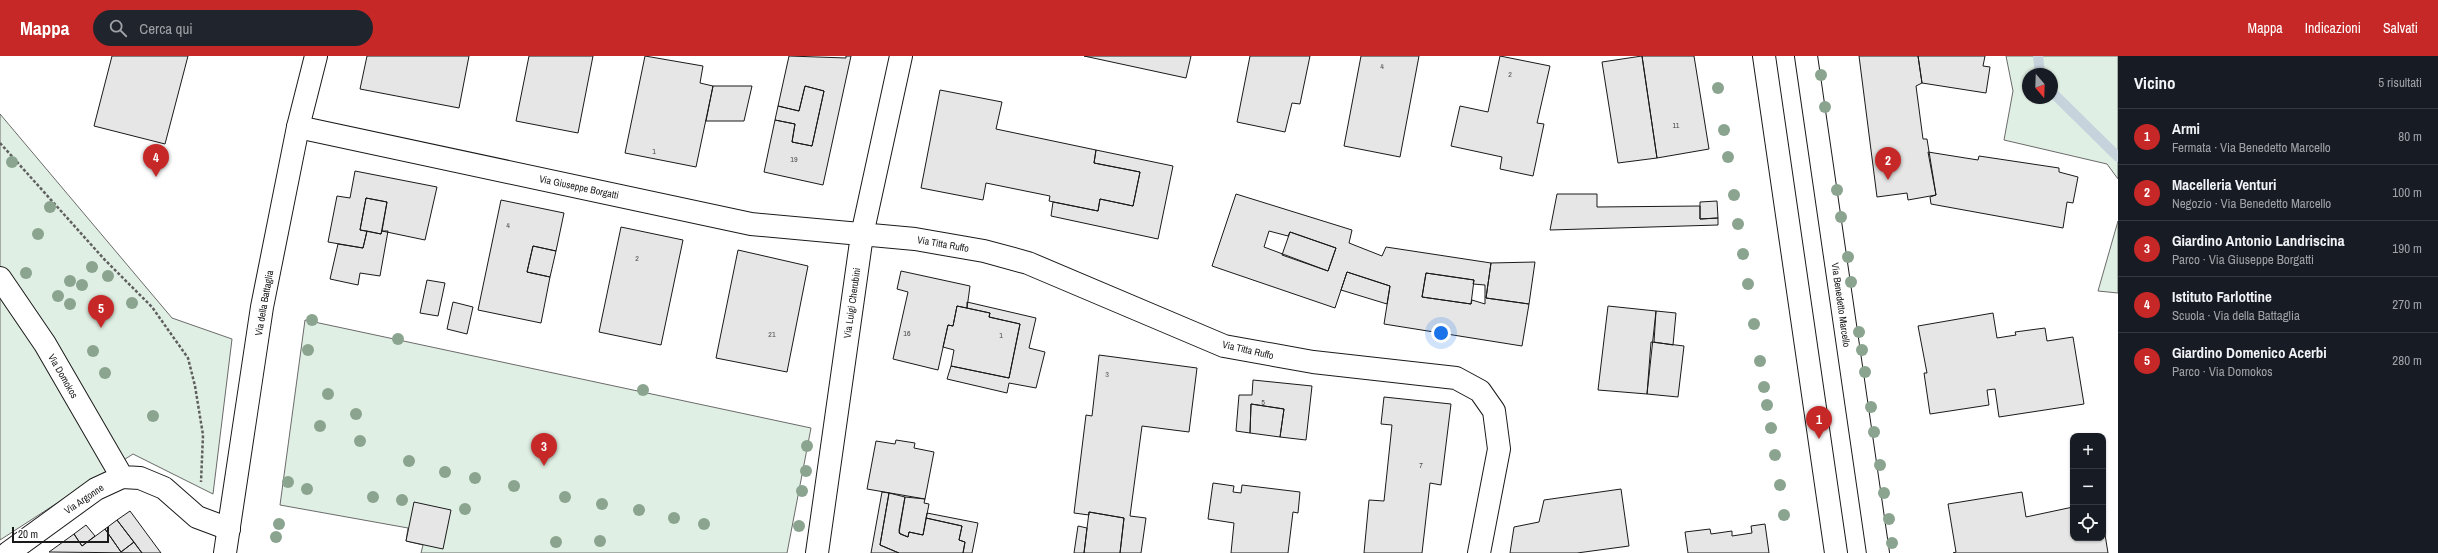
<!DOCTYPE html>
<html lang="it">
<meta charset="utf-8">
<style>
body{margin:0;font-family:"Archivo Narrow",sans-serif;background:#20242c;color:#f1f3f6}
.controls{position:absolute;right:12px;bottom:12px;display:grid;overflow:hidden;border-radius:8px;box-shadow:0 1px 3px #0004}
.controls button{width:36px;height:36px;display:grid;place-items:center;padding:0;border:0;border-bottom:1px solid #363941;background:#171b24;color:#f1f3f6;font:20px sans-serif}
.compass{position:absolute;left:2022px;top:12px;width:36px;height:36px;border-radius:50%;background:#171b24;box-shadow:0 1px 3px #0004;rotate:161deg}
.scale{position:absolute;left:12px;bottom:10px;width:97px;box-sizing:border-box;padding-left:4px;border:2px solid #1a1a1a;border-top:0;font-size:11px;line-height:14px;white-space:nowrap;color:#1a1a1a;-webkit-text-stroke:3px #fff;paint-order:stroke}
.you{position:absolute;left:1441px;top:277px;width:14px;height:14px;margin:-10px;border:3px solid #fff;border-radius:50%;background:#1a73e8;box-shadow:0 0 0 6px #1a73e833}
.badge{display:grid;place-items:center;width:26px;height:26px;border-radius:50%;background:#c62828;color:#fff;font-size:13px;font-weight:700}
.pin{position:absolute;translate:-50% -33px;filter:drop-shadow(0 1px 2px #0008)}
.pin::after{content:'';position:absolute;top:21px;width:14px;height:12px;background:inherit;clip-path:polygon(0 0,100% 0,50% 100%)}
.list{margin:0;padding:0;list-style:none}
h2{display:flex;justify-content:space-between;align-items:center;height:52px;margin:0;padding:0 16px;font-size:17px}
h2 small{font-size:13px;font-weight:400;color:#9ea1a6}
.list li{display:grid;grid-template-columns:26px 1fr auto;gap:12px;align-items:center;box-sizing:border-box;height:56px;padding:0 16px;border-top:1px solid #363941}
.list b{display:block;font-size:15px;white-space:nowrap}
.list p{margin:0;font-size:13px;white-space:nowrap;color:#9ea1a6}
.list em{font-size:13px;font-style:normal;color:#9ea1a6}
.icon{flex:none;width:22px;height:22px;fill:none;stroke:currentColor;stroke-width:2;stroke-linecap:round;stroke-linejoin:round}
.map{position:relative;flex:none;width:2118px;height:497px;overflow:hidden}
header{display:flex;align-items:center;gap:24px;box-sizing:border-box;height:56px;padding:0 20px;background:#c62828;color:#fff}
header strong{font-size:19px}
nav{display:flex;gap:22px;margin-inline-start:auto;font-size:14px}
.search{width:280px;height:36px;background:#20242c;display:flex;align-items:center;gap:10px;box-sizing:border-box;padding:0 14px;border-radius:22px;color:#9ea1a6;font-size:15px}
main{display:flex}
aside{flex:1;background:#171b24}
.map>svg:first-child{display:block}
.green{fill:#e0efe3;stroke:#6a6a6a;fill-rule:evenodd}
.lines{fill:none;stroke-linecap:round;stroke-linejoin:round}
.stream{stroke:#c6d2dc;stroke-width:10}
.building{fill:#e6e6e6;stroke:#1a1a1a;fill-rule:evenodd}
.street-casing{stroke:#1a1a1a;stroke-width:24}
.secondary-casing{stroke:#1a1a1a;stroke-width:24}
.path{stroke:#5f5f5f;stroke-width:2.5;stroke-dasharray:3 2;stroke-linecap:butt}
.street{stroke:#fff;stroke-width:22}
.secondary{stroke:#fff;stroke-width:22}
.tree{fill:#8aa48f}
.labels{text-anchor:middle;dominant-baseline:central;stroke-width:3;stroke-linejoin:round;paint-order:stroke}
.number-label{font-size:8px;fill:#4d4d4d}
.street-label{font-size:10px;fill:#1a1a1a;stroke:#fff}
</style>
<header>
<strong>Mappa</strong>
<div class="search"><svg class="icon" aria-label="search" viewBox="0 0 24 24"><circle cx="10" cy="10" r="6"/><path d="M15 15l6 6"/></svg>Cerca qui</div>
<nav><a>Mappa</a><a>Indicazioni</a><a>Salvati</a></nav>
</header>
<main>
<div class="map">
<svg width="2118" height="497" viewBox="0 0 2118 497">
<rect width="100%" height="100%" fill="#fff"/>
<path class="green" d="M2006,0H2118V123L2107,108L2004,84L2013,35ZM2028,18H2052V42H2028Z
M0,58L172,262L232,283L213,438L133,398L0,484Z
M2118,165V237L2098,235Z
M305,264L811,372L787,497H421L423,489L406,485L408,472L280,449Z"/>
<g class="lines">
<path class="stream" d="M2038,0L2040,18
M2052,36L2118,101"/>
</g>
<path class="building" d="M112,0H188L165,88L94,70Z
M367,0H469L459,52L360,33Z
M529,0H593L578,77L516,65Z
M645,0L703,10L700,27L713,30L696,111L625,97Z
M789,0L846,2V0H851L823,129L764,116L775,64L795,68L792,86L812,90L824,35L805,30L799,55L778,50Z
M1084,0H1191L1186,22Z
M1250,0H1310L1300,48L1292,47L1285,76L1237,66Z
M1361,0H1419L1400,101L1344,90Z
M1500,0L1550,10L1537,67L1544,68L1533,120L1500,113L1502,101L1451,90L1460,50L1488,56Z
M1642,0H1694L1709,93L1657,102Z
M1642,0L1657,102L1618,107L1602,6Z
M1859,0H1918L1922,27L1916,30L1923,83H1927L1936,139L1908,144L1907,137L1877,141Z
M1918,0H1985L1983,10L1990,11L1986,37L1922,27Z
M713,30H752L744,65H706Z
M805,30L824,35L812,90L792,86L795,68L775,64L778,50L799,55Z
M940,34L1002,46L996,73L1096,94L1094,107L1140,116L1133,150L1100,143L1098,155L1049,145L1050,140L986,127L983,144L921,132Z
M1096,94L1173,110L1158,183L1051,160L1053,146L1098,155L1100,143L1133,150L1140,116L1094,107Z
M1928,96L1978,104L1979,100L2059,112V116L2078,121L2073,147L2067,146L2063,172L1931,148L1930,141L1936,139Z
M355,115L437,131L425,184L382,175L387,146L366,142L360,174L367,175L363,192L328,186L337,140L350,142Z
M1236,138L1352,174L1349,187L1382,200L1386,191L1491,207L1486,242L1529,248L1522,290L1384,268L1390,230L1347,216L1335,252L1212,210ZM1269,175L1288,180L1290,176L1336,192L1328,215L1264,191ZM1426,217L1474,224L1473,228L1485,229V248L1472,244L1471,248L1422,241Z
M1557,138H1597V151L1700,150V163L1718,162V169L1550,174Z
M366,142L387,146L381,178L360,174Z
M501,144L564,157L556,195L533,190L527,216L550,221L541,267L478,254Z
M1717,145L1718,162L1700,163V146Z
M621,171L683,184L661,289L599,276Z
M367,175L381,178L382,175H388L380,220L360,217L358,229L330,223L338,188L363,192Z
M1290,176L1336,192L1328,215L1282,199Z
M533,190L556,195L550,221L527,216Z
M738,194L808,210L787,316L716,302Z
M1535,206L1529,248L1486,242L1491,207Z
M901,215L970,230L967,252L957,250L953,270L948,269L938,314L893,303L908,236L897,233Z
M1347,216L1390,230L1387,248L1341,234Z
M1426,217L1474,224L1471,248L1422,241Z
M427,224L445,227L438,260L420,257Z
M453,246L473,251L467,278L447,273Z
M967,246L1036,262L1029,292L1045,296L1036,332L1009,327L1007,337L947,323L951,310L1009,322L1020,268L989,261L990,257L967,252Z
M957,250L990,257L989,261L1020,268L1009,322L951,310L954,294L943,291L948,269L953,270Z
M1608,250L1656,255L1647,338L1598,334Z
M1656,255L1676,257L1673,289L1654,286Z
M1993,257L1997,282L2016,279L2015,276L2045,272L2047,285L2073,281L2084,348L1999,361L1995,333L1987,334L1989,349L1930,358L1924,317H1927L1918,270Z
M1651,286L1684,290L1678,341L1647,338Z
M1099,299L1197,312L1189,376L1142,370L1130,460L1146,462L1141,497H1120L1124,462L1089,456V459L1074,457L1086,359L1092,360Z
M1253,324L1312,330L1306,384L1280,381L1284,353L1251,348L1250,377L1236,375L1239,339H1252Z
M1384,341L1451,348L1441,429L1430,427L1422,497H1364L1369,444L1384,445L1392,369L1381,368Z
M1251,348L1284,353L1280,381L1250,377Z
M896,384L915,387L914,392L934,396L925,443L867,433L876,385L895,388Z
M1213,427L1234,430L1233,436L1241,437L1242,429L1300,436L1298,457L1293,456L1288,497H1231L1234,467L1208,463Z
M1621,433L1629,490L1577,497H1510L1514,471L1539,466L1544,444Z
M882,436L889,437L880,489L899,497H871Z
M2022,436L2026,461L2073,451V482H2103V466L2108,497H1953L1956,496L1948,448Z
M889,437L905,441L899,474L900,478L908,481L909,476L923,479L926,462L962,470L959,484L965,486L963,497H899L880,489Z
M905,441L925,443L924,447L929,448L923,479L909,476L908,481L899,477Z
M414,446L451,454L443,493L406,485Z
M130,455L161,497H142L117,464Z
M1089,456L1124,462L1120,497H1084Z
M927,457L978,467L972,497H963L965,486L959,484L962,470L926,462Z
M117,464L134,486L121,496L105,473Z
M1765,468L1769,497H1688L1685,476L1710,473L1711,478L1732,475V480L1752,477L1751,470Z
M86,469L95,480L82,490L74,478Z
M1078,470L1087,472L1084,497H1074Z
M105,473L121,496L134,486L142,497L49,496L74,478L82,490Z"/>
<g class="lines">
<defs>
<path id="street" d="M298,71L751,168L915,183L984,195L1028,207L1224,290L1313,306L1456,322L1480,335L1494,355L1499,393L1479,497
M0,222L45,288L122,421
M8,497L96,433L122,421L140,422L164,432L197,461L229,473
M817,497L862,179L901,0"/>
<path id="secondary" d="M1764,0L1836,497
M1806,0L1878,497
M225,497L262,251L298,71L316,0"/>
</defs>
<use href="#street" class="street-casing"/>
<use href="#secondary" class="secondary-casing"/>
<path class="path" d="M0,87L104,203L152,251L188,302L195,330L203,379L201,426"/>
<use href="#street" class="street"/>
<use href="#secondary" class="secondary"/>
</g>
<g class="tree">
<circle cx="1821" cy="19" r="6"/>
<circle cx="1718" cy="32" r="6"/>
<circle cx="1825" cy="51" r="6"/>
<circle cx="1724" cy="74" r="6"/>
<circle cx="1728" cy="101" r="6"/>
<circle cx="12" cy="106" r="6"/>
<circle cx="1837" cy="134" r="6"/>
<circle cx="1734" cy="139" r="6"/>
<circle cx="50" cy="151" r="6"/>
<circle cx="1841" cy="161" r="6"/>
<circle cx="1738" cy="168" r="6"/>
<circle cx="38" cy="178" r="6"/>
<circle cx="1743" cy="198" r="6"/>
<circle cx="1848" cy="201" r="6"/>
<circle cx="92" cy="211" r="6"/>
<circle cx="26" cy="217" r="6"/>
<circle cx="108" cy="220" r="6"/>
<circle cx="70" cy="225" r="6"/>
<circle cx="1851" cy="226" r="6"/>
<circle cx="1748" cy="228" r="6"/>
<circle cx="82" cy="229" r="6"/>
<circle cx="58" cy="240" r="6"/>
<circle cx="132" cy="247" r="6"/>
<circle cx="70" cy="248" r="6"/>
<circle cx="312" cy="264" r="6"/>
<circle cx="1754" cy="268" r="6"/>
<circle cx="1859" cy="276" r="6"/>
<circle cx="398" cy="283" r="6"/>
<circle cx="308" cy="294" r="6"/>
<circle cx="1862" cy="294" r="6"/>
<circle cx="93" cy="295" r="6"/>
<circle cx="1760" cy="305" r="6"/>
<circle cx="1865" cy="316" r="6"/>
<circle cx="105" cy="317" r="6"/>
<circle cx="1764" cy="331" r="6"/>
<circle cx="643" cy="334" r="6"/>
<circle cx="328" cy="338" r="6"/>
<circle cx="1767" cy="349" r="6"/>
<circle cx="1871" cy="351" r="6"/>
<circle cx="356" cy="358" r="6"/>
<circle cx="153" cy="360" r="6"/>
<circle cx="320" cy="370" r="6"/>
<circle cx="1771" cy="372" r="6"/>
<circle cx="1874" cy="376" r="6"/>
<circle cx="360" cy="385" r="6"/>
<circle cx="807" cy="390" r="6"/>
<circle cx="1775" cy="399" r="6"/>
<circle cx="409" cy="405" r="6"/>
<circle cx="1880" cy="409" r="6"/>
<circle cx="806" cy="415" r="6"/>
<circle cx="445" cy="416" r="6"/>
<circle cx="475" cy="422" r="6"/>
<circle cx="288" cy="426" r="6"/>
<circle cx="1780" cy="429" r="6"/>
<circle cx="514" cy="430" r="6"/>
<circle cx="307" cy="433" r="6"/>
<circle cx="802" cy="435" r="6"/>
<circle cx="1884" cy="437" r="6"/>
<circle cx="373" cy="441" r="6"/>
<circle cx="565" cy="441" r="6"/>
<circle cx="402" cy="444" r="6"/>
<circle cx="602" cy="448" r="6"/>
<circle cx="465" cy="453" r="6"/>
<circle cx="639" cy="454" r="6"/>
<circle cx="1784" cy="459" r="6"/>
<circle cx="674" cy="462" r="6"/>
<circle cx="1889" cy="463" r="6"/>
<circle cx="279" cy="468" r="6"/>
<circle cx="704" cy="468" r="6"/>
<circle cx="799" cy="470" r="6"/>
<circle cx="276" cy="481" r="6"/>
<circle cx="600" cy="485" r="6"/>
<circle cx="556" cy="486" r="6"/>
<circle cx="1892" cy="487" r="6"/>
</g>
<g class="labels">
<g class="number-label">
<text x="1382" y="10">4</text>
<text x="1510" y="18">2</text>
<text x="1676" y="69">11</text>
<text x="654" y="95">1</text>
<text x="794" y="103">19</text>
<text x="508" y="169">4</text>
<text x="637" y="202">2</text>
<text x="907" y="277">16</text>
<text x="772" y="278">21</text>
<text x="1001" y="279">1</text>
<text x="1107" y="318">3</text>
<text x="1263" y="346">5</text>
<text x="1421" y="409">7</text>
</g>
<g class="street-label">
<text transform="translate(579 131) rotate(12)">Via Giuseppe Borgatti</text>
<text transform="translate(943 188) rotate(10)">Via Titta Ruffo</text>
<text transform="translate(264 247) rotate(-80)">Via della Battaglia</text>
<text transform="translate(852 247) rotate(-82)">Via Luigi Cherubini</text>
<text transform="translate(1841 249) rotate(82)">Via Benedetto Marcello</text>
<text transform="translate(1248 294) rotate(13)">Via Titta Ruffo</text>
<text transform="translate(63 320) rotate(60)">Via Domokos</text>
<text transform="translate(84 443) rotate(-34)">Via Argonne</text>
</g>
</g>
</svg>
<div class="controls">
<button>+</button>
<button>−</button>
<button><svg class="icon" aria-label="locate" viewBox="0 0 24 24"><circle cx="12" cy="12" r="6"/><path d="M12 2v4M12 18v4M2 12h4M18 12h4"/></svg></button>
</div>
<svg class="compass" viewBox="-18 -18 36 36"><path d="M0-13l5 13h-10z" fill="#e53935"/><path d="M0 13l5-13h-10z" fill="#9ea1a6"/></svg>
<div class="scale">20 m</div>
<div class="you"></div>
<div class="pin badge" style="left:1819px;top:383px">1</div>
<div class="pin badge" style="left:1888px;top:124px">2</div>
<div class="pin badge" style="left:544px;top:410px">3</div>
<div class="pin badge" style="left:156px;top:121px">4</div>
<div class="pin badge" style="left:101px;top:272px">5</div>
</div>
<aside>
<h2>Vicino<small>5 risultati</small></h2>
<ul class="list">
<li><span class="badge">1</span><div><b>Armi</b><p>Fermata · Via Benedetto Marcello</p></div><em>80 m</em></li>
<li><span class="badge">2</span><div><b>Macelleria Venturi</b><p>Negozio · Via Benedetto Marcello</p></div><em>100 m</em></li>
<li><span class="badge">3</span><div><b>Giardino Antonio Landriscina</b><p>Parco · Via Giuseppe Borgatti</p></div><em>190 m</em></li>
<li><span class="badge">4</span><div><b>Istituto Farlottine</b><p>Scuola · Via della Battaglia</p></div><em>270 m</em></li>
<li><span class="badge">5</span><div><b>Giardino Domenico Acerbi</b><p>Parco · Via Domokos</p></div><em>280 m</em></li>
</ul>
</aside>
</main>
